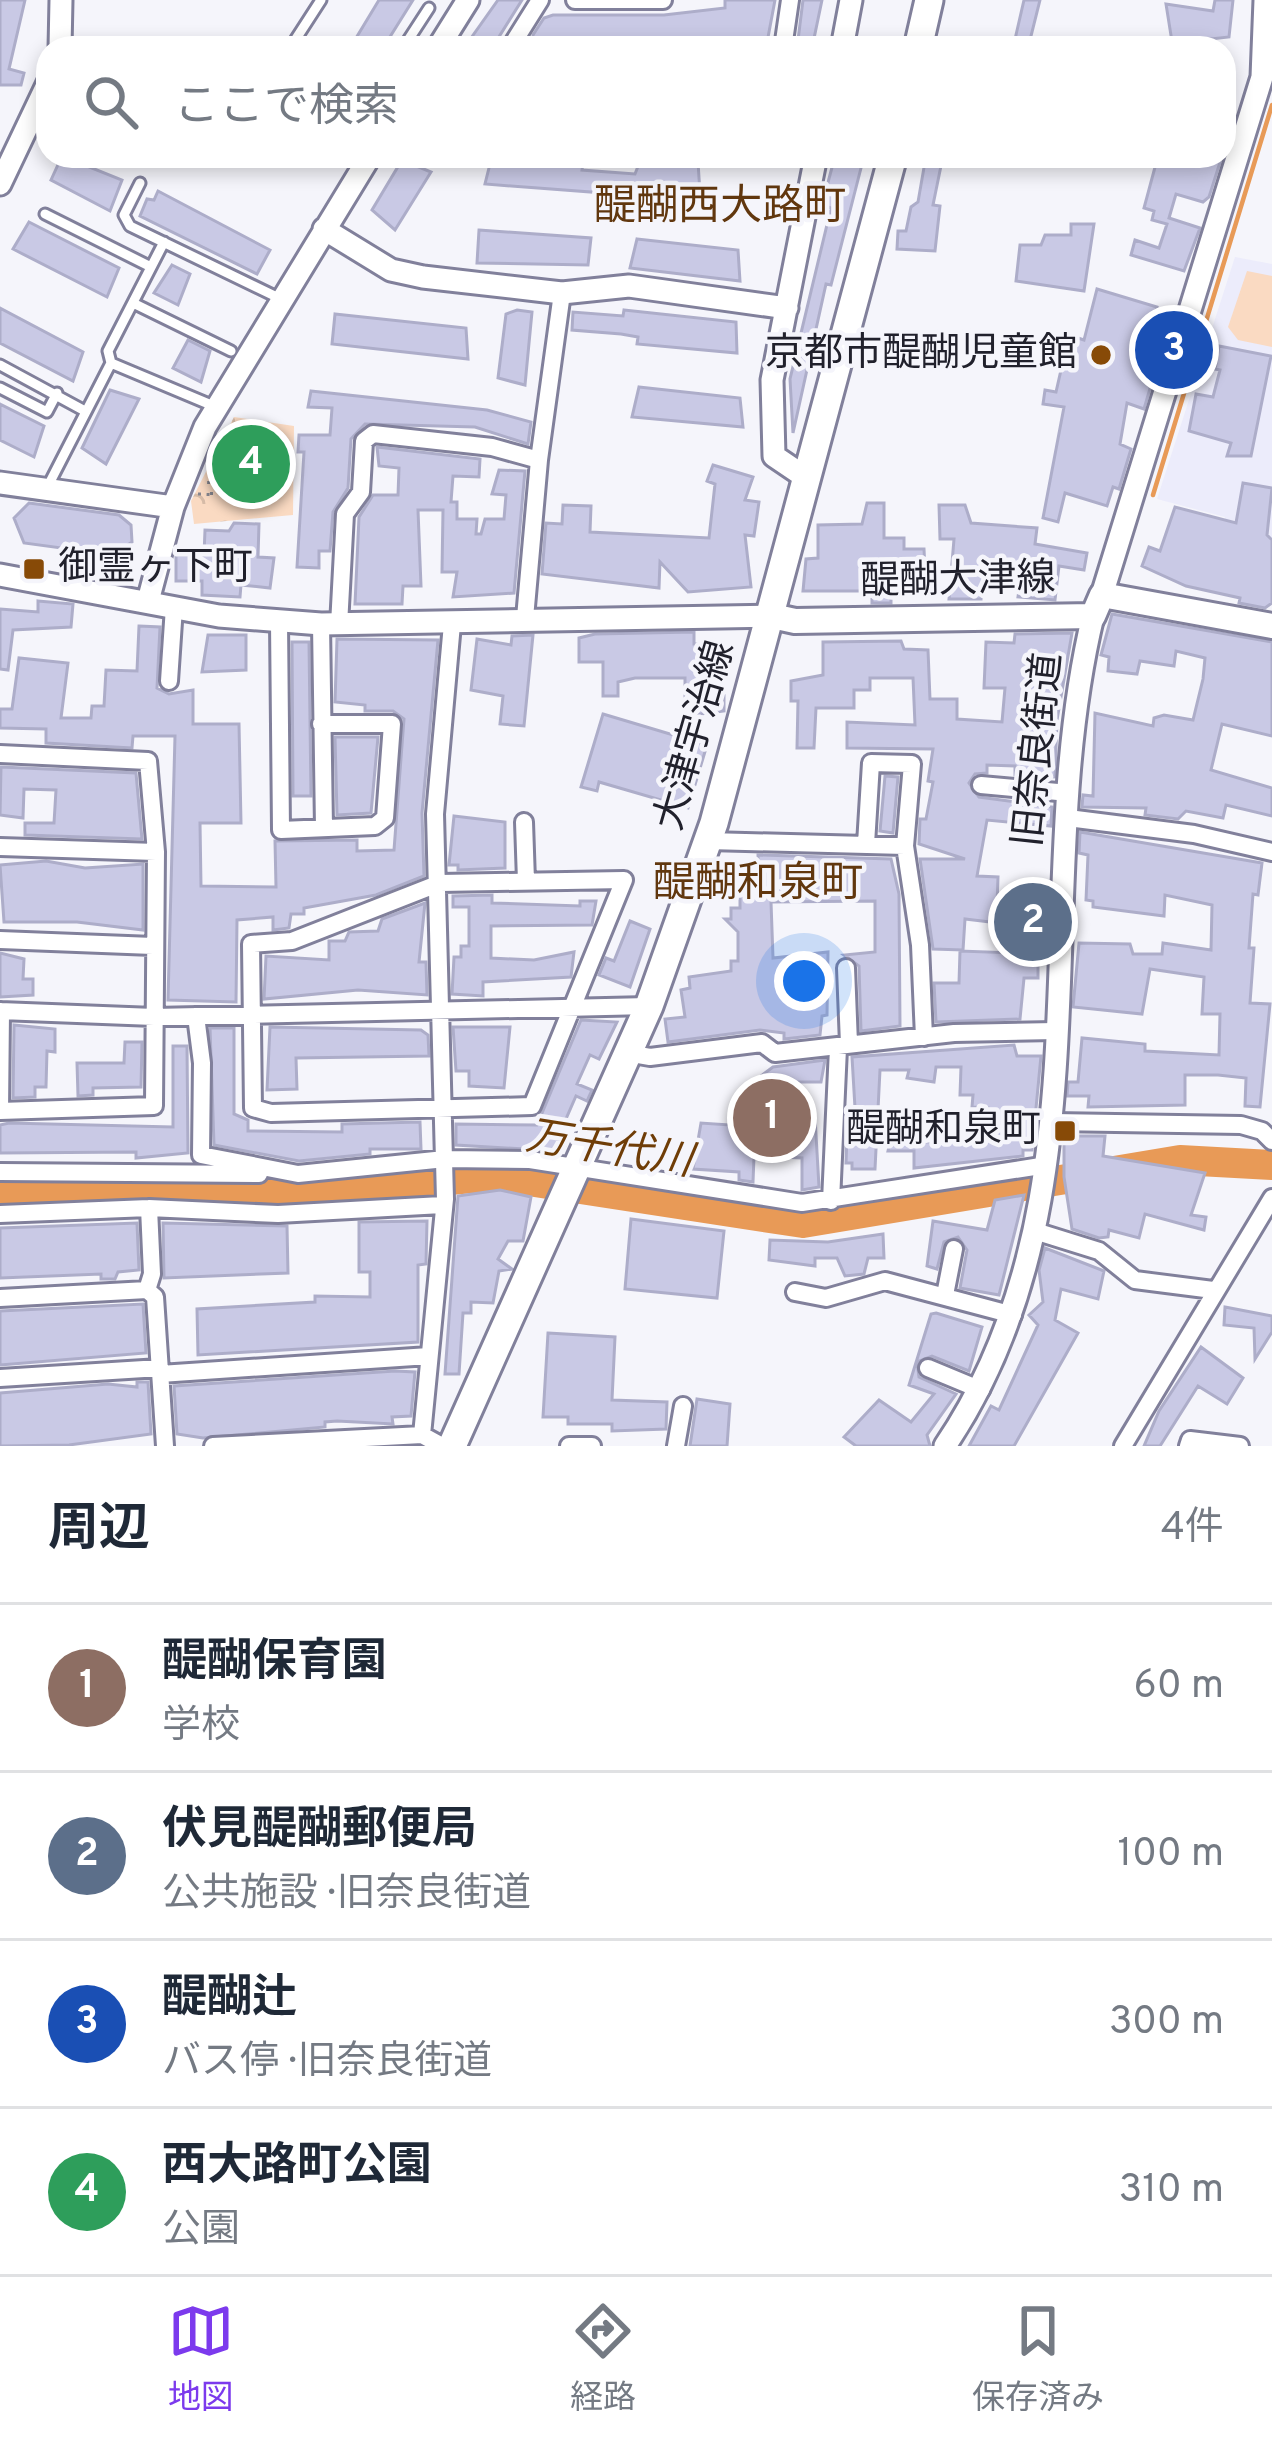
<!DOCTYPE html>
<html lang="ja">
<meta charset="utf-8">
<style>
body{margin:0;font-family:Overpass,"Noto Sans JP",sans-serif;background:#f6f6f7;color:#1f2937}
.you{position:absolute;left:804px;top:981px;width:42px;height:42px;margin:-30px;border:9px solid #fff;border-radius:50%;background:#1a73e8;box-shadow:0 0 0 18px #1a73e833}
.badge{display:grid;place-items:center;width:78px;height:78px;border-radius:50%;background:#7c3aed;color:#fff;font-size:39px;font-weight:700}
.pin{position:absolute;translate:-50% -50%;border:6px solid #fff;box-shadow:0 3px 12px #0006}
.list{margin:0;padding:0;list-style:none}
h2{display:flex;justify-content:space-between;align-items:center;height:156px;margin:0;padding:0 48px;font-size:51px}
h2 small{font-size:39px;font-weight:400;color:#747a83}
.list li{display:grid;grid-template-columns:78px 1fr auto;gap:36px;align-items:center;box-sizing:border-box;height:168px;padding:0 48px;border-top:3px solid #e0e1e3}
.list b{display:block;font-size:45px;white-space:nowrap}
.list p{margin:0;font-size:39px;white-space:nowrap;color:#747a83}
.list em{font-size:39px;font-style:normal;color:#747a83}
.icon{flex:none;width:66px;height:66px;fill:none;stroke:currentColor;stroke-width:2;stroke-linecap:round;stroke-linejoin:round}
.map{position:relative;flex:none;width:1272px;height:1446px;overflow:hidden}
.search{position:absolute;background:#fff;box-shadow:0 6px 18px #0003;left:36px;right:36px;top:36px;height:132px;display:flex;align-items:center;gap:30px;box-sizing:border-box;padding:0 42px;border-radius:36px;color:#747a83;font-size:45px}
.sheet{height:828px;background:#fff}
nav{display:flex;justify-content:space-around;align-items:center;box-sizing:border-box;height:168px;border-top:3px solid #e0e1e3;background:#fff;font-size:33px;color:#747a83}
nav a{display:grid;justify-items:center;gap:6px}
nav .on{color:#7c3aed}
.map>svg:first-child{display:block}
.built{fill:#ececfb}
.forest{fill:url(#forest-crowns)}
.pitch{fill:#fadac2}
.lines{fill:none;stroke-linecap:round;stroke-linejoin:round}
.stream{stroke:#e89a57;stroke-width:4.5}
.river{stroke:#e89a57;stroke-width:30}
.building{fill:#c9c9e5;stroke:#adadc9;stroke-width:3}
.service-casing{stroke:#81809b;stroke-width:15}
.minor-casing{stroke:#81809b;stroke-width:22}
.tertiary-casing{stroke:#81809b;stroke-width:27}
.secondary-casing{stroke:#81809b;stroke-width:30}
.primary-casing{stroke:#81809b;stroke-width:33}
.path{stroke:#86868f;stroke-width:3;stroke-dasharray:3 9;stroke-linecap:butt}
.service{stroke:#fff;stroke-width:9}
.minor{stroke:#fff;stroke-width:16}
.tertiary{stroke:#fff;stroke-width:21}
.secondary{stroke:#fff;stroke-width:24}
.primary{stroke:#fff;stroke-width:27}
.poi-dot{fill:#874a07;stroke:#f5f5fb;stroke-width:4.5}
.labels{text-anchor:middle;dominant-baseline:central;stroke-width:9;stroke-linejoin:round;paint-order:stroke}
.poi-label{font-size:39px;fill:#21212c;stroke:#f5f5fb;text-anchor:end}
.street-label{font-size:39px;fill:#21212c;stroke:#f5f5fb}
.neighbourhood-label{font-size:42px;fill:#61370e;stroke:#f5f5fb}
.water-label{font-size:42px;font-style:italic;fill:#6f3d07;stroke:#f5f5fb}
</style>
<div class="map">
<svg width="1272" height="1446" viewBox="0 0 1272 1446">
<defs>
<pattern id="forest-crowns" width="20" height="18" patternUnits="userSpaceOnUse" patternTransform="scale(3)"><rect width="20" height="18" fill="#fadac2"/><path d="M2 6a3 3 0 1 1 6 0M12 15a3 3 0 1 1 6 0" fill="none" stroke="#d6bba7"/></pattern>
</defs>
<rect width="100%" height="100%" fill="#f5f5fb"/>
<path class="built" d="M1235,257L1272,264V567L1221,540L1225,517L1157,499Z"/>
<path class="forest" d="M234,417L294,426L293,515L194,524L191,501Z"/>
<path class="pitch" d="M1247,271L1272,276V347L1238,340L1228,327Z"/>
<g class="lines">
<path class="stream" d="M1153,495L1272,105"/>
<path class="river" d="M0,1189L164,1184L310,1192L496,1176L803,1223L1180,1160L1272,1165"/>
</g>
<path class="building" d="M0,0H25L9,69L24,73L21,85H0Z
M379,0H413L383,48H350Z
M498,0H522L492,48H464Z
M725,0H775L766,48H533V35L544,18L553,15H664L725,8Z
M803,0H822L812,48H797Z
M1024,0H1040L1028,48H1013Z
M1215,0H1233L1229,37L1210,39L1209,48H1173L1166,4L1213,11Z
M62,156L122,180L110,211L51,180Z
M492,156L549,158L583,162L582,170L635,174L642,156L698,162L700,193L621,186L619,208L602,207L603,193L485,184Z
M835,156L862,164L831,285L826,284L793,433L790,379L831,208L822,205Z
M926,156H943L933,205L940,206L935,251L897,249L898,231H906L911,207L918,202Z
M1158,156L1193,160L1222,156L1209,197L1203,202L1176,194L1169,218L1200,228L1184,271L1131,255L1135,240L1159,248L1167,224L1152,220L1154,211L1144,208Z
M402,160L431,172L395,230L372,210Z
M158,191L270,250L257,274L140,216L147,199L154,200Z
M29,222L119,268L107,297L13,249Z
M1071,224H1094L1084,291L1016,281L1020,245H1041L1045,235H1071Z
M479,230L591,238L588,265L477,263Z
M637,239L738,250L740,281L630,268Z
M172,265L190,274L178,305L154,293Z
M1097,289L1157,307L1155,314L1161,316L1153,341L1163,344L1144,409L1127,403L1120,444L1131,449L1119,489L1113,487L1107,506L1065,493L1058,522L1043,518L1064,407L1043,404L1045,390L1056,392L1069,335L1084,340Z
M0,308L83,352L73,381L0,343Z
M517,310L532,312L525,385L498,378L506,314Z
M624,310L736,322L737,353L637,344L638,337L621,334L572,330L573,312L623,316Z
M335,314L466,328L468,359L332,344Z
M188,340L210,351L201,382L173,368Z
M1219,346L1271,356L1251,456H1227L1231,443L1189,431L1196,394L1213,397L1220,370L1215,369Z
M639,387L740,398L743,427L632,417Z
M110,390L139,399L106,464L82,448Z
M311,391L487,410L531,422L528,444L475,427L365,424L351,439L348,488L333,512L330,551H319V568L297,567L304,452H298L299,435H330L332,408L308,407Z
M0,404L44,426L34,457L0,440Z
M377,447L480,459L479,477L453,476L451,502H457V519H477L476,534H481L485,519H504L506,495L492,494L499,470L525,471L514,593L453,597L457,572H442L443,510H418L421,586H403L402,604H355L359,517L373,495H398L399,468L379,466Z
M713,465L753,477L745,500L759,502L754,536L745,535L751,587L688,592L660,562L659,588L542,574L546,523L562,524L563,505L591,506L590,532L709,538L715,484L707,481Z
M1243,483L1272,488L1267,535L1272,540V603L1265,608L1239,603L1240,598L1186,586L1142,566L1149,547L1160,551L1175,507L1236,523Z
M29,503L119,515L131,525L132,542L113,555L24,543L14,518Z
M867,503H884V538H904V549H924L925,570L891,575V603H872V591H803L806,559L818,558V525L862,524Z
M939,505H965L971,523L1037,528L1035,544L1087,553L1084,570L1059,566L1055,600L1018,597L1019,590L981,589V599H949L954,539H940Z
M234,523L259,524L258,557L274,558L270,588L241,585L240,597L202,595V581H176V555H204L205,530L229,531Z
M38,601L73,604L71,627L13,630L8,670L0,669V609L38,612Z
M1112,614L1272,642V736L1222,724L1211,770L1272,788V816L1226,805L1223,818L1186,811L1178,819L1145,815L1146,808L1082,807L1083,795L1093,796L1095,713L1153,726L1154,718L1164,715L1193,720L1203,679L1205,658L1176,651L1174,666L1140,661L1137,674L1108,671L1109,657L1101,655Z
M139,626L160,627L157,688L169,694L193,690V724H239L241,823H200L201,886L276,887L275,841L357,840V851L394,850L404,719L393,711H365V705L335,702L337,639L438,640L422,813L424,876L376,895L304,908V914H291L289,928L273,930V917L237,920L236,1002L168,1000L175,736H133L132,748L46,743V729L0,728V709H12L19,658L68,663L61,718H91L92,706H104L106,670L137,671Z
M694,632V644H722V657H710V690H724V711L685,716V678H635L618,682V696H603V662H579V638L595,634Z
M1072,633L1057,720L1055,777L1015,775V766L987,765V773L975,774L969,783L979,797L1052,807L1051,826L987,820L977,876L998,877L997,906L1032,909L1030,933H1038V978H1024L1020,1019L936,1022L934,983H959L960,951L1014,953L1015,925L965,919L963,950L933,949L920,859H965L919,844L920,819H926L933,782L928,781L933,749L847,748V722L915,725L913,678H870V690H854V708H816L814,748H797L798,701H791V681L823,675V642L901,641L904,649L928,650L930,699H957V719L1002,722L1005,688H984L986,642L1014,643L1015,634Z
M208,635H246V670L202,672Z
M533,635L524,726L500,724L503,696L471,690L477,639L511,645L512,636Z
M292,642H309L311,796H293Z
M603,714L707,745L688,808L599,782L597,791L581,787Z
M335,737H378L371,813L337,815Z
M1,767L136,773L142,839L25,835V823H54L56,790L24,789L23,818L0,815Z
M885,776L898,777L893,833L880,831Z
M454,816L505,822V868L458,870V865H449Z
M1080,832L1262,863L1258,895L1253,894L1249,948H1254L1250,1003L1270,1004L1260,1107L1245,1106L1246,1078L1218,1075H1185V1105L1088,1107L1089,1096H1067L1068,1082H1078L1082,1038L1145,1044V1051L1219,1055L1220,1014H1202L1204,977L1150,969L1142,1014L1073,1007L1079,943L1130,944L1133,954H1162L1163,943L1211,950L1212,905L1165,895L1164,916L1093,907V901L1086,900L1088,855L1079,853Z
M758,855L891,859L899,894L900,1026L861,1031L859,966L844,955L875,952V901L771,902L773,958L828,952L827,1015L822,1016L820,1035L784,1039V1033L760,1030L668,1042L665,1019L685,1017L681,990L690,988L689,977L731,971V961H738V932L725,919H731V908H740V889H758Z
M46,861L85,868L143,864V930L77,922H4L0,865Z
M492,895V903L580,906V901H596L592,925L491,926V958L534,960L574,952L571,977L483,982V996L452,994L454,957H461V946H469V907H453V896Z
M425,903L419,962H426L427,995L358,990L264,999L266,956L329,960V941H345L349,932L378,931L382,919Z
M630,921L650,929L630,987L599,975L606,958L614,961Z
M0,953L24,959L23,979H33V995L0,997Z
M581,1020L617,1022L599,1059L590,1055L577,1084L592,1090L587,1101L576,1096L559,1135L565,1146L558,1151L456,1145V1124L537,1125Z
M14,1025L55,1029V1052L47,1051L46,1087H35V1097L13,1098Z
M270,1027L421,1030L428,1035L429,1056L296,1058L297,1089L267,1090Z
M453,1027H510L504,1088L469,1086V1071H456Z
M210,1028H234V1114L248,1120V1131L342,1132V1124L420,1122L421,1149H370V1154L299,1161L214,1145Z
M125,1042H142L141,1087L93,1088V1095L78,1096L77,1063H124Z
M1014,1045L1017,1056H1041L1032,1150H1023V1156L914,1168V1151H888L893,1129H924V1142L989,1140L988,1108L972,1107L973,1095H960L961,1067H936L934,1082L907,1078L909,1070H880L875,1169H852V1163H846L848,1108H855L852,1057Z
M173,1046H187L188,1153L136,1158V1152L0,1153V1125L9,1123L173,1127Z
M825,1060L821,1082H799V1117H815L819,1187L802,1190V1158L754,1156L753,1182L739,1180V1172L693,1169L701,1123L759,1127L761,1076L773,1067Z
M1070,1136H1105L1103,1156L1205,1173L1191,1215L1206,1217L1204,1230L1145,1214L1139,1238L1109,1230L1108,1237L1099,1238L1072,1229L1064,1177V1141Z
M500,1190L531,1197L523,1241H508L498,1259L512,1269L499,1271L493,1303L471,1302V1313H463L459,1374H445L458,1196Z
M1024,1195L999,1295L960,1288L967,1250L958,1237L944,1242L937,1269L927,1266L933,1221L987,1230L995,1200Z
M631,1219L724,1231L717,1298L625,1289Z
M427,1221L426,1264L418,1265V1342L198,1355L197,1309L315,1302V1296L370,1297V1272H359V1222Z
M137,1223L139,1270L118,1272L115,1279H101V1274L0,1278V1228Z
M163,1223L287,1226L288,1273L164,1278Z
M883,1234L884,1258H868L864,1274L845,1276L837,1258H815V1266L769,1260L770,1240L828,1242Z
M1045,1248L1104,1271L1098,1299L1061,1289L1055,1320L1078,1333L1014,1446H969L991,1406L999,1410L1038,1325L1029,1315L1043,1302L1039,1270Z
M143,1304L146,1353L0,1365V1311Z
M1225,1307L1272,1316V1332L1255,1359L1254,1328L1224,1325Z
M936,1313L982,1327L969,1371L932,1356L917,1362L919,1377L956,1394L927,1435L930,1446H856L844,1437L879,1400L911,1422L934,1394L909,1385L931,1314Z
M548,1333L615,1337L612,1400L667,1402L666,1429L612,1431V1424H568V1417H543Z
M1201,1347L1243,1378L1227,1404L1198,1386L1160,1446H1144L1159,1411Z
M395,1371L415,1372L411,1416L392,1417L393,1424L337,1421L325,1422V1427L203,1438L177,1434L174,1386Z
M137,1382H148L151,1434L69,1445L0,1446V1393L108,1384L137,1387Z
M697,1399L730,1404L727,1446H690Z"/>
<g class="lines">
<defs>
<path id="service" d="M290,48L321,0
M403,48L429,8
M140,183L124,215L130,226L281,299
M45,214L151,267
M133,303L231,351
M111,363L216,407
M0,365L85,411
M0,388L47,412L57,393
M51,480L111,363L108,351L164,242"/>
<path id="minor" d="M575,0H663
M510,48L540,0
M783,48L790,0
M525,618L539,460L562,293
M279,622L281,830L375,826L385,818L392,724H321
M321,624L324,828
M339,625L345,514L361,492L364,441L373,434L492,447L539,460
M169,681L174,607
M0,754L148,761L156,852L154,1106L0,1111
M981,785L1069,793
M1068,818L1194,834L1272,852
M524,822L526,881
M708,841L905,846
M866,844L871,763L912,764L905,846L920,945L924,1037
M0,847L156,852
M624,880L532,1106L271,1113L253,1108L251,944L292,941L440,883Z
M0,940L153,946
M846,968L849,1044
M0,1011L154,1017L649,1006
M196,1016L202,1063L201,1155L298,1174L445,1159L530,1160L802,1203L1047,1165
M627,1053L650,1057L762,1043L775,1053L954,1033L1055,1031
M0,1111L1,1011
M1053,1122L1241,1125L1262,1131L1272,1141
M0,1172L259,1174
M831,1201L838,1048
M149,1208L152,1274L147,1290L155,1297L165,1446
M0,1214L149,1208L278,1214L442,1205
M1038,1232L1099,1251L1135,1280L1213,1290
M795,1292L826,1298L885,1281L1013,1315
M945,1295L954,1249
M0,1298L147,1290
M928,1368L981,1390
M160,1374L429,1356
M0,1378L160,1368
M213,1446L422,1435
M442,1446L422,1435L445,1199L435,814L452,624
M569,1446H592
M676,1446L683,1406
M1123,1446L1272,1198
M1188,1446L1190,1440L1240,1446"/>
<path id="tertiary" d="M60,48L61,0
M438,48L468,0
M842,48L851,0
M0,184L48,83
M324,229L391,270L423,277L562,293L629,286L787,308
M805,477L774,456L772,380L816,156
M0,483L173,507
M0,575L219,616L321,624L772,616
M1102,595L1262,77L1265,0
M148,601L173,507L205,427L370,156
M945,1446C1112,1199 1027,891 1093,616"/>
<path id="secondary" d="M772,616L795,621L1093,616L1102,595L1272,626"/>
<path id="primary" d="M918,48L929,0
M452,1446L649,1006L714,823L893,156"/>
</defs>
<use href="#service" class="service-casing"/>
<use href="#minor" class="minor-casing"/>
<use href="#tertiary" class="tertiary-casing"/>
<use href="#secondary" class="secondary-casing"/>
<use href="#primary" class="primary-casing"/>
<path class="path" d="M226,433L273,448
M198,494L227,493
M208,496L209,475L239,455L247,456L250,477"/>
<use href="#service" class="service"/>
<use href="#minor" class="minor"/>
<use href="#tertiary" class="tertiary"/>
<use href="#secondary" class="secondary"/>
<use href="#primary" class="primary"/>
</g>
<g class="poi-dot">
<circle cx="1101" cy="355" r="12"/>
<rect x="22" y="557" width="24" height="24" rx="6"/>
<rect x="1053" y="1119" width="24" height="24" rx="6"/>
</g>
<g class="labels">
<g class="poi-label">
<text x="1077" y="355">京都市醍醐児童館</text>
<text x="58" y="569" text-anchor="start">御霊ヶ下町</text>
<text x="1041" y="1131">醍醐和泉町</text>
</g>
<g class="street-label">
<text transform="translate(958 582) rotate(-1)">醍醐大津線</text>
<text transform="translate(697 736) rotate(-74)">大津宇治線</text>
<text transform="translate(1040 750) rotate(-84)">旧奈良街道</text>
</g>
<g class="neighbourhood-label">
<text x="720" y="208">醍醐西大路町</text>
<text x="758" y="885">醍醐和泉町</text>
</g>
<g class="water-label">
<text transform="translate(609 1151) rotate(9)">万千代川</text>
</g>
</g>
</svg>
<div class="you"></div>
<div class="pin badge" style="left:772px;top:1118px;background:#8d6e63">1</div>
<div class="pin badge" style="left:1033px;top:922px;background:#5c6f8a">2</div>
<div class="pin badge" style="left:1174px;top:350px;background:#1a4fb4">3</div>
<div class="pin badge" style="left:251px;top:464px;background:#2e9e5b">4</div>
<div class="search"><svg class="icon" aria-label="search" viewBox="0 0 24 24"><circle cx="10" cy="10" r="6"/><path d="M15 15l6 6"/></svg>ここで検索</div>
</div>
<section class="sheet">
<h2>周辺<small>4件</small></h2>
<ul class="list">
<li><span class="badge" style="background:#8d6e63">1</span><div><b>醍醐保育園</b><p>学校</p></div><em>60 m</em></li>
<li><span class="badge" style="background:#5c6f8a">2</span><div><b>伏見醍醐郵便局</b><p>公共施設 · 旧奈良街道</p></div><em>100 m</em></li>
<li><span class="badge" style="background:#1a4fb4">3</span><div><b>醍醐辻</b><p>バス停 · 旧奈良街道</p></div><em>300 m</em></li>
<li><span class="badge" style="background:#2e9e5b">4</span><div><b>西大路町公園</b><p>公園</p></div><em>310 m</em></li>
</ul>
</section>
<nav>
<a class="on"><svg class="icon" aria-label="map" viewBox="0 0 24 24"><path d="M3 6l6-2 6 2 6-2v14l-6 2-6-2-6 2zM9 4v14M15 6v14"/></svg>地図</a>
<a><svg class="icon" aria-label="directions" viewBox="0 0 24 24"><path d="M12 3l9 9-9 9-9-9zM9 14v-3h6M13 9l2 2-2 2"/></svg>経路</a>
<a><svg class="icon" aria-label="saved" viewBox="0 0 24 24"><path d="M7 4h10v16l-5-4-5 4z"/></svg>保存済み</a>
</nav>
